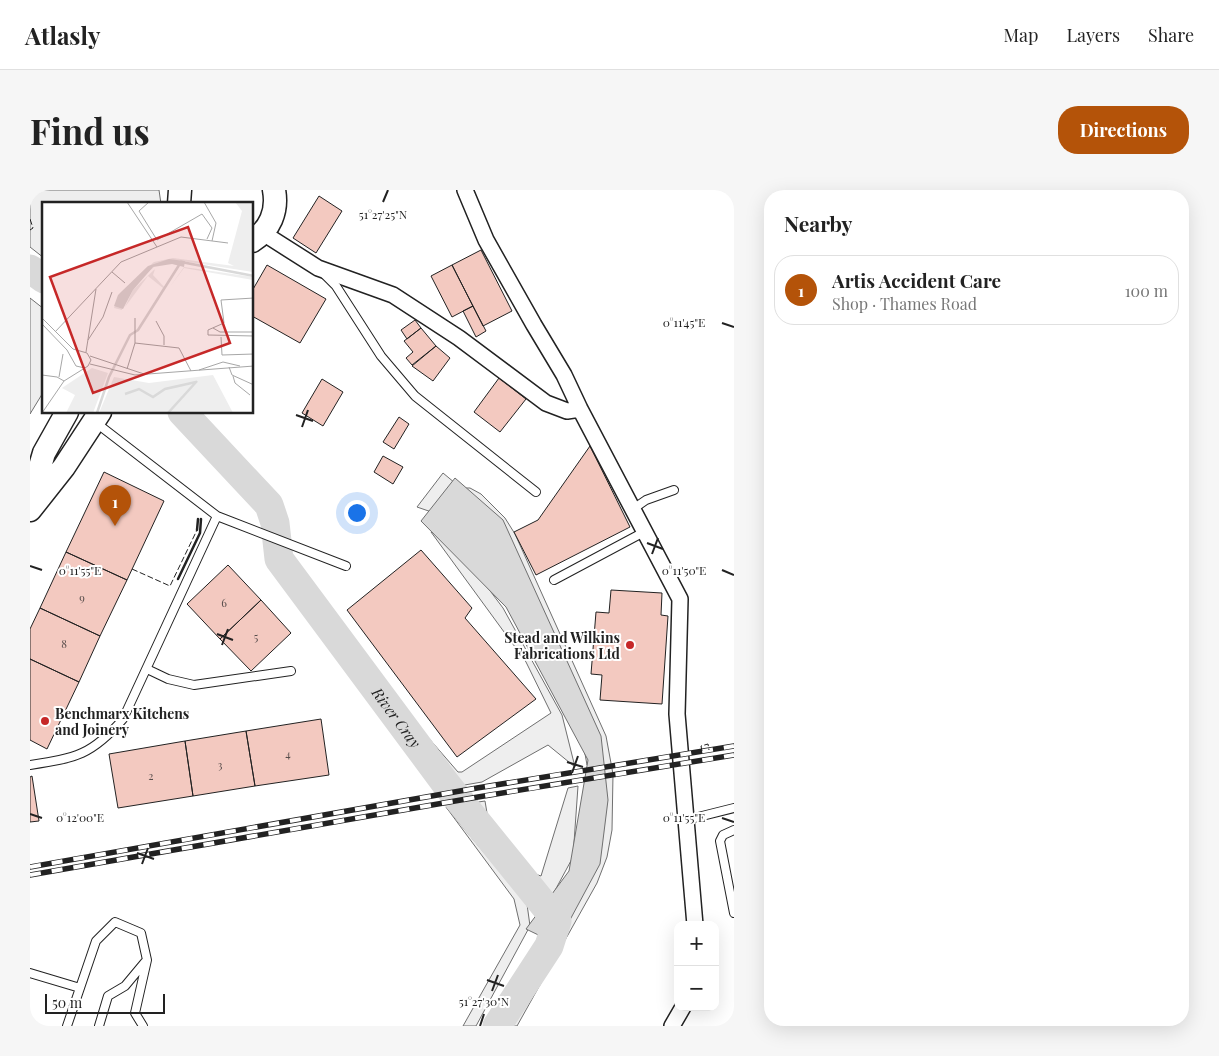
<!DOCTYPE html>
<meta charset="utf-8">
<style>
body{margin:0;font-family:"Playfair Display",serif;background:#f6f6f6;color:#222}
.controls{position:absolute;right:15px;bottom:15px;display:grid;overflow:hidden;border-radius:10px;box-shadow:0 5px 20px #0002}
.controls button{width:45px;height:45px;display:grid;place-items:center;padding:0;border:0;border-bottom:1px solid #e0e0e0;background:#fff;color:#222;font:25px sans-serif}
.scale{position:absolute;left:15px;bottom:12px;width:120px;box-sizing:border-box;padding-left:5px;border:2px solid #222;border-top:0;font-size:14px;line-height:18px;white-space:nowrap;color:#222;-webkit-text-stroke:4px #fff;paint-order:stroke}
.you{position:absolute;left:326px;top:322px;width:18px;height:18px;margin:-12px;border:4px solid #fff;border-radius:50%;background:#1a73e8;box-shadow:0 0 0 8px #1a73e833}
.badge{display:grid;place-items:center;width:32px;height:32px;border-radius:50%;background:#b45309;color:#fff;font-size:16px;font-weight:700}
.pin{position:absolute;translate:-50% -41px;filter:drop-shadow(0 1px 2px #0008)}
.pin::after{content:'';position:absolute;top:26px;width:18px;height:15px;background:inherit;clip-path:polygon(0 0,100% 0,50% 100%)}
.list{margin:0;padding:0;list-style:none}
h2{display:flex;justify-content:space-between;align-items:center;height:65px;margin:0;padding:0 20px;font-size:21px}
h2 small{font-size:16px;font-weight:400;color:#767676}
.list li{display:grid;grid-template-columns:32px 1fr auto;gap:15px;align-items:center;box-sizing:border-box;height:70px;margin:0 10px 10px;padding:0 10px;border:1px solid #e0e0e0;border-radius:20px}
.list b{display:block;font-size:19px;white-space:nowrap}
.list p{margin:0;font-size:16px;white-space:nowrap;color:#767676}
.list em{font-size:16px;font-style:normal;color:#767676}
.map{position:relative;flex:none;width:704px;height:836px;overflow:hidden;border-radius:20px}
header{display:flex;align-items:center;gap:30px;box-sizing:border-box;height:70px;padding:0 25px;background:#fff;border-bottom:1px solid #e0e0e0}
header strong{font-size:24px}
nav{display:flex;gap:28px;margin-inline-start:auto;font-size:18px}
.intro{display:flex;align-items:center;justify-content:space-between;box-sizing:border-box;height:120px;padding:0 30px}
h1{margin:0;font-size:35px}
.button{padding:12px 22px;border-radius:20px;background:#b45309;color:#fff;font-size:18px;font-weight:700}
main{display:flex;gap:30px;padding:0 30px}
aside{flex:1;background:#fff;border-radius:20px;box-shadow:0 5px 20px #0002}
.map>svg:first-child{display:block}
.green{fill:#eee;stroke:#6f6f6f}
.water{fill:#d9d9d9;stroke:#6f6f6f}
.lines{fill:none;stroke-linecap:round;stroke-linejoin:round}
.river{stroke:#d9d9d9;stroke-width:29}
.building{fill:#f3c9c0;stroke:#222}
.service-casing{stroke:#222;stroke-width:10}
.minor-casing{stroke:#222;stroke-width:18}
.primary-casing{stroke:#222;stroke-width:25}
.service{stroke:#fff;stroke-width:8}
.minor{stroke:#fff;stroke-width:15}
.primary{stroke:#fff;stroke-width:22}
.rail-casing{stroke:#222;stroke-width:5.5}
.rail{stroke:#fff;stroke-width:4;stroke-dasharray:11;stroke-linecap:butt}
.fence{stroke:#222;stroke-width:1;stroke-dasharray:6 2.5;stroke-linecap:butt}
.wall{stroke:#222;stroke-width:2.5}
.ticks{fill:none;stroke:#222;stroke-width:2}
.poi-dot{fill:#c62828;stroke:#fff;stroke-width:2}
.labels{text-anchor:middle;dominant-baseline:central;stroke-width:4;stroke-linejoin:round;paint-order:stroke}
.number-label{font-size:11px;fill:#564c4a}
.poi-label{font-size:14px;font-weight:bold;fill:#222;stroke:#fff;text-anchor:end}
.water-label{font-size:15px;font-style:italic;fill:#222;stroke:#fff}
.inset-river{fill:none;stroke:#d9d9d9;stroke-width:2.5}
.inset-road{fill:none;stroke:#a7a7a7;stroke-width:1}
.view{fill:#c62828;fill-opacity:0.15;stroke:#c62828;stroke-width:2.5}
.inset-edge{fill:none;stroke:#222;stroke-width:2.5}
.ticks-label{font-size:12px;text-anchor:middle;fill:#222;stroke:#fff;stroke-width:4;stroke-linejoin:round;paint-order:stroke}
</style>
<header>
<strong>Atlasly</strong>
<nav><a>Map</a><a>Layers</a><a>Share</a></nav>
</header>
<div class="intro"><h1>Find us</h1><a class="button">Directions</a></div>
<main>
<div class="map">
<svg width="704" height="836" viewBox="0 0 704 836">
<rect width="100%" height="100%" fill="#fff"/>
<path class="green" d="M0,0H129L131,14H14V68L0,57Z
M0,108L14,119V201L0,224Z
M413,283L431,298H440L451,304L475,328L485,344L576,546L583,584L582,640L577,667L567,693L487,836H475L550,704L568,559L557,575L550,536L451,339L387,317Z
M401,342L421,349L473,418L532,525L545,577L518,555L452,592L423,597L326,464L428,582H432L521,523L496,472Z
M548,596L543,667L515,719L435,614L455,611L460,641L490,679L511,686L538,598Z
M416,617L497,714L500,736L446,836H433L490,735L484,709Z"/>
<path class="water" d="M425,288L473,330L571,546L578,610L570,674L527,754L496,739L539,681L558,570L476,417L391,331Z"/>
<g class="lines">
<g class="river">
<path d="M0,79L14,89"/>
<path id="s1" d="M152,222L239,315L245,333L249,369L416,594L527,731L519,756L467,836"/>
</g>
</g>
<path class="building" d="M289,6L312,21L286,63L263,48Z
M451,60L482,121L453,136L422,75Z
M237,75L296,109L270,153L222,126V101Z
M422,75L443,116L422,127L401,86Z
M443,116L456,141L446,147L433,121Z
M385,130L391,138L377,149L371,140Z
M391,138L406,156L382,175L376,168L383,162L374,151Z
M406,156L420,168L403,191L382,176Z
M469,188L496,209L470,242L444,222Z
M292,189L313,202L293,236L272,223Z
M369,227L379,234L364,259L353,252Z
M560,256L600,337L506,385L484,342L508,330Z
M353,266L373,277L363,294L344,282Z
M74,282L134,311L97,390L36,362Z
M391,360L442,418L435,428L506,509L427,567L317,420Z
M36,362L97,390L70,446L10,418Z
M198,375L231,410L190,449L157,414Z
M581,400L632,403L631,425L638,426L632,514L570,510L572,485L561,484L566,422L579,423Z
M231,410L261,443L221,481L190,449Z
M10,418L70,446L49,492L0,469V439Z
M0,469L49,492L17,559L0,550Z
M291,529L299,585L225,596L216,541Z
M216,541L225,596L163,606L155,551Z
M155,551L163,606L88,618L79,564Z
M2,586L9,631L0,632V587Z"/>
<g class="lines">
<defs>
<path id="service" d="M295,85L306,96L351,166L385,206L506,302
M65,232L187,326L316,376
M603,319L616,310L644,300
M524,390L614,342
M117,479L138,489L164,495L261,481
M0,575C46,568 62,565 93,529L187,326
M656,630L704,618
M704,640L693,645L690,651L704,723
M0,783L50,798
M37,836L66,751L85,732L111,743L117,770L105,823L113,836
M69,836L78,806L95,796L115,772"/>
<path id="minor" d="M435,0L456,50L504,135L534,185L550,219L650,409L647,524L665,735
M233,43L288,78L363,105L429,148L516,213L537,221L550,219
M642,836L653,817"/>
<path id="primary" d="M149,14L150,0
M222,51C240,40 248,21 244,0
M0,311L14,263L37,222
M0,320L34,277L70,222"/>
</defs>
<use href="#service" class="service-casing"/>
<use href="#minor" class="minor-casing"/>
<use href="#primary" class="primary-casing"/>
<use href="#service" class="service"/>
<use href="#minor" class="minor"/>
<use href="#primary" class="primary"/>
<defs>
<path id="rail" d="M0,677L447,598L704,556
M0,685L448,607L704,565"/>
</defs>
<use href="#rail" class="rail-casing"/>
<use href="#rail" class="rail"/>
<path class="fence" d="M0,29L3,38L0,40
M102,379L140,396L167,340
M672,561L671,556L678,554L679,560"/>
<path class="wall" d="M167,340L168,329
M148,389L170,343L171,329"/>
</g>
<path class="ticks" d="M353,12L358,0M692,133L704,137M266,225L283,231M272,237L278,220M617,353L633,359M622,364L628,348M0,376L12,380M692,380L704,385M187,444L203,450M192,455L198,439M537,572L553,577M542,583L548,566M0,624L12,628M692,628L704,632M107,663L124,669M112,674L118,658M457,790L474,796M462,801L468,785M450,836L454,824"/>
<g class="poi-dot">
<circle cx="600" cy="455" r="5"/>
<circle cx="15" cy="531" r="5"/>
</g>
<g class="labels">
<g class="number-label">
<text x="52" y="407">9</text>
<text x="194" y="412">6</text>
<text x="226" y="446">5</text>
<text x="34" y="453">8</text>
<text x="258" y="563">4</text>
<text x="190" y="574">3</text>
<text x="121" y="585">2</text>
</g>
<g class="poi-label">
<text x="590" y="447">Stead and Wilkins<tspan x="590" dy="16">Fabrications Ltd</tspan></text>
<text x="25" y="523" text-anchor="start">Benchmarx Kitchens<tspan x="25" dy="16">and Joinery</tspan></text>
</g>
<g class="water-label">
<text stroke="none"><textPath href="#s1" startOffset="380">River Cray</textPath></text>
</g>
</g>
<g transform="translate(12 12)">
<rect width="211" height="211" fill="#fff"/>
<path d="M193,0H211V70L134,58L109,64L112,65L79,94L80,108L72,106L78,91L112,60L131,56L192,64L186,61L200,9ZM142,65L211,75V78L142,66L127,86ZM113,67L111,73L123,86L107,110L121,86L106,74L83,105L91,88ZM50,166L66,171L51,211H24L33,193L20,186ZM171,173L191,211H57L72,175L107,181Z" fill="#eee"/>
<path d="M127,57L143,59L142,65L130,62L111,65L91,88L81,107L72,104L76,93L106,64Z" fill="#d9d9d9"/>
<path class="inset-river" d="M83,192L97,187L111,195L123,187L154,180M55,211L67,175L88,133L96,128L139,60L212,74M126,211L155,179"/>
<path class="inset-road" d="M85,0L115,45M107,0L97,9L115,38L160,12L170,26L165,37M162,0L174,21L170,39M70,70L83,81M212,96L179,98L182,121L166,128V133L212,134M0,116L31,147L45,151L49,158L46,164L22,179L0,211M114,119L122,134V143M0,122L25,148L34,164L43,166M171,126L178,130H212M13,130L79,60L139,35L186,41M179,135L180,153L212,152M46,138L61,115L70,90M93,141L137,146L149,169M44,150L54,87M48,154L102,172M48,162L93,173L212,164M187,165L190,173L212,183M85,167L93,141V116M157,168L181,160L198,164M0,173L15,175L22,179M191,174L193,181L208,193M17,175L21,152"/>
<path class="view" d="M146,25L188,141L51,191L8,75Z"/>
<rect width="211" height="211" class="inset-edge"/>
</g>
<g class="ticks-label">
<text x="353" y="29">51°27'25"N</text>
<text x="654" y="137">0°11'45"E</text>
<text x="654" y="385">0°11'50"E</text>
<text x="50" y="385">0°11'55"E</text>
<text x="654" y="632">0°11'55"E</text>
<text x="50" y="632">0°12'00"E</text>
<text x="454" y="816">51°27'30"N</text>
</g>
</svg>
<div class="controls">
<button>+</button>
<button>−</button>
</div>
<div class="scale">50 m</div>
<div class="you"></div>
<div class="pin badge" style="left:85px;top:336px">1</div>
</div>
<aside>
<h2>Nearby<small></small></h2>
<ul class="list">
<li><span class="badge">1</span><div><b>Artis Accident Care</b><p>Shop · Thames Road</p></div><em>100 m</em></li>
</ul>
</aside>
</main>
